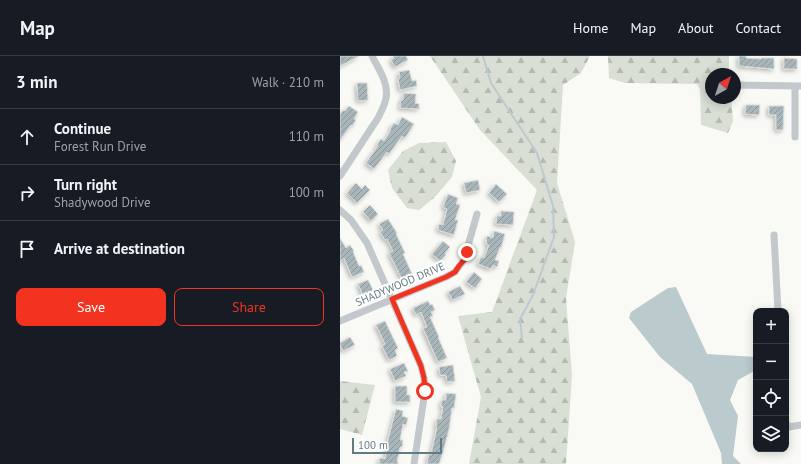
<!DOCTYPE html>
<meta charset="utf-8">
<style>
body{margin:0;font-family:"PT Sans",sans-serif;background:#20242c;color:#f1f3f6}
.controls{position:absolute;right:12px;bottom:12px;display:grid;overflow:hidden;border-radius:8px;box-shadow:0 2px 10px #0003}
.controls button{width:36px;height:36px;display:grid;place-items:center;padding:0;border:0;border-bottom:1px solid #363941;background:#171b24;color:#f1f3f6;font:20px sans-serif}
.compass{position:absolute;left:365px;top:12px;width:36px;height:36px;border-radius:50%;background:#171b24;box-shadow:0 2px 10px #0003;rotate:39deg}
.scale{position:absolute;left:12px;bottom:10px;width:90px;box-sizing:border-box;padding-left:4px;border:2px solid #627a84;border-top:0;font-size:11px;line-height:14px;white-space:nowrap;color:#627a84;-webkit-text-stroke:3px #fff;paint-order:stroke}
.stop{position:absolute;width:12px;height:12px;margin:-9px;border:3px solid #f1331f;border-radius:50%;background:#fff}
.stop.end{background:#f1331f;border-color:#fff;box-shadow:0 1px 4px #0008}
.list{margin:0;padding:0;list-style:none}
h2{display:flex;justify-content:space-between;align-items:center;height:52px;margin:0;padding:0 16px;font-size:17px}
h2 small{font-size:13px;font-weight:400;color:#9ea1a6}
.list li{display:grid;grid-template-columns:26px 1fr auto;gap:12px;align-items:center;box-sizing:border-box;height:56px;padding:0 16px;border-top:1px solid #363941}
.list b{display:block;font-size:15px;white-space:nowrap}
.list p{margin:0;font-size:13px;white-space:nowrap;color:#9ea1a6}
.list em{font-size:13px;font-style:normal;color:#9ea1a6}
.actions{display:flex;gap:8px;padding:12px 16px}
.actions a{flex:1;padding:9px 0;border:1px solid #f1331f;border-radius:8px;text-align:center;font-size:14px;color:#f1331f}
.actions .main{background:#f1331f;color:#fff}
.icon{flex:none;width:22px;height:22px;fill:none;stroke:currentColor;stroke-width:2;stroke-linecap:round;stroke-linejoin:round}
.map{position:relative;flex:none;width:461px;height:408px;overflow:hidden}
header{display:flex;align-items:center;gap:24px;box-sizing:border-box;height:56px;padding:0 20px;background:#171b24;border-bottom:1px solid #363941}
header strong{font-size:19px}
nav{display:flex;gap:22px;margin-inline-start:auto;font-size:14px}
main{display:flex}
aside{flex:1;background:#171b24}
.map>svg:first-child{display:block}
.forest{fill:url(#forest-firs)}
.water{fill:#bacacd}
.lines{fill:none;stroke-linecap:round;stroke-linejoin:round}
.stream{stroke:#bacacd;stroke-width:2}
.building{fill:url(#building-hatch);stroke:#dbdbd9;filter:url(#shadow)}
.minor{stroke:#c2c8cb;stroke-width:7}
.route{stroke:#f1331f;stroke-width:5}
.labels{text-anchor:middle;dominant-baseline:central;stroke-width:4;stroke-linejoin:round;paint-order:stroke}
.street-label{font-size:11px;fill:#627a84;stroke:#fff}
</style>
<header>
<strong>Map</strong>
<nav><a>Home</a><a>Map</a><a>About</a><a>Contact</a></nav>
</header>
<main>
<aside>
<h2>3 min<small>Walk · 210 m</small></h2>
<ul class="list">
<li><svg class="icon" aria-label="ahead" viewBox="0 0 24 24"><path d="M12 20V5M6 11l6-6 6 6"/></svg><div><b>Continue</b><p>Forest Run Drive</p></div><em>110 m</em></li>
<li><svg class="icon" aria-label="right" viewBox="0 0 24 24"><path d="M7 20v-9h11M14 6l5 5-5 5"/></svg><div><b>Turn right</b><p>Shadywood Drive</p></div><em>100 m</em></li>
<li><svg class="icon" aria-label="arrive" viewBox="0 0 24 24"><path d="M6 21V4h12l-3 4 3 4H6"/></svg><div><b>Arrive at destination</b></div></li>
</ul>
<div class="actions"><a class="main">Save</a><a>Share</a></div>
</aside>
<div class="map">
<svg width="461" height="408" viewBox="0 0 461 408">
<defs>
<pattern id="forest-firs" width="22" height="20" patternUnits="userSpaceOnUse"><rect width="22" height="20" fill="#dadfd5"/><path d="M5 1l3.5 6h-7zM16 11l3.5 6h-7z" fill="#b4bab2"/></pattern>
<pattern id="building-hatch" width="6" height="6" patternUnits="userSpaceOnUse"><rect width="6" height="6" fill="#a8b5b9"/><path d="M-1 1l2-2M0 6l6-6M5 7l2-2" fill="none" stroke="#8c989c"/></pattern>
<filter id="shadow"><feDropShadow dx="-2" dy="2" stdDeviation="2" flood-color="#0004"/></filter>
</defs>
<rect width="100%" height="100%" fill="#f9f9f6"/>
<path class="forest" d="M90,0H250L241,17L223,29L217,127L235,186L226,242L232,319L226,408H129L141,341L118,260L152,256L197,134L140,74Z
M268,0H389V18H371V42H391L393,65L388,77L361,69L360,33L357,28L285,27L269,22Z
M106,86L116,105L112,121L95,141L79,154L67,152L52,132L48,114L63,95L79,87Z
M0,325L35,329L22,379L0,373Z"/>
<path class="water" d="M336,231L367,298L416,301V314L398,324L390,344L398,360L393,400L401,408H382L381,397L352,328L320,301L289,262L291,256L328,232Z"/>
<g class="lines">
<path class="stream" d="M143,0L151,27L197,97L213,150L214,181L193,239L180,263L182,282"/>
</g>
<path class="building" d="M0,0H19L0,10Z
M53,0H66L68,4L55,11L51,4L54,2Z
M399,0H406V2L421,3V2H434V13L399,10Z
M444,2L457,3V13H444Z
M69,14L72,25L76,24L77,30L60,34L58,23L60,22L59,16Z
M17,27H27L28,44L18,45Z
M64,37L76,38L75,47L79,48V53L60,52L61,44H63Z
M406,49H420L419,59L405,58Z
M9,50L18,56L14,63L16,64L12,70L11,69L0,84V59L3,54L5,55Z
M429,50H444L443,74H436V59H429Z
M62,61L74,68L65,82L62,80L49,98L47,96L34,113L26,107L38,90L37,89L41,83L44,85L51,74L50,73L54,67L58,69Z
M138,124L140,134L126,137L124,127Z
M16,127L22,133L25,129L30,134L17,147L7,137Z
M156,128L167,138L159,146L149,137Z
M108,138L118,142L116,148L120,149L115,164H118L114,179L98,174L99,168L103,169L107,153L103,151Z
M30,149L38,158L31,165L23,156Z
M161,155L174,156L173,169L156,168L157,160H161Z
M48,163L57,177L56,178L65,197L63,198L72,218L62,223L49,197L53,195L47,183L45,184L40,176L43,174L39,168Z
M154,175L165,178L161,192L160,191L155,204L159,205L157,211L153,209L151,213L138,208L141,201L144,202L149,189L146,188L147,180L153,182Z
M0,182L6,192L10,189L14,195L13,196L19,210L21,209L24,216L12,221L4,202L0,205Z
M103,185L110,191L105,197L106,199L100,205L92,198Z
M134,216L142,223L135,232L126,226Z
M28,224L34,236L24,241L18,228Z
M120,230L125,238L113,244L108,236Z
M88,245L90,249L92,248L95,254L91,256L93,260L90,261L99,281H98L107,302L98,306L83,272L87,271L81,256L76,259L73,252Z
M45,265L58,292L55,294L57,300L49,304L42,290L45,288L36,269Z
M10,281L15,289L3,295L0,289V287Z
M64,307L68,315L64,316L66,320L55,325L50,313Z
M113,309L115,325L107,326L106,319H100L99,311Z
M55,330H67V339H70V346H55Z
M106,337L116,338L114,352H112L109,373L103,396L99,408H87L89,398L91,399L97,371H96L97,363H101L103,351H101L102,344H106Z
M56,353L63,355L62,360L68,362L66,369L63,368L60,384H63L62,391H60L57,406H58V408H39L40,402L45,403L48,388H47Z"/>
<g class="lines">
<path class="minor" d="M395,29L461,30
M455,30V81
M0,120L38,62C41,56 45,49 46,42C49,27 38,12 32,0
M0,154L11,164L27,187L81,310L84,322L85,335L74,408
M434,179L438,255
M0,265L106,221L115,216L124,204L137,158
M446,367L449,371L461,369"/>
</g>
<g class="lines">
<path class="route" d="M85,335L84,322L81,310L52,243L106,221L115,216L119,210L124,204L127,196"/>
</g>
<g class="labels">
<g class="street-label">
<text transform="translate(60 228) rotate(-23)">SHADYWOOD DRIVE</text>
</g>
</g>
</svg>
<div class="controls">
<button>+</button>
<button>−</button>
<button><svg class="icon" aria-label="locate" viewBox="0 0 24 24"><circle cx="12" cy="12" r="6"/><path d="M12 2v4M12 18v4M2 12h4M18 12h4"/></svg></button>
<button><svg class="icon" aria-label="layers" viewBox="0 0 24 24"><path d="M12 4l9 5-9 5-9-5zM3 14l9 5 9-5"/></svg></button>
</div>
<svg class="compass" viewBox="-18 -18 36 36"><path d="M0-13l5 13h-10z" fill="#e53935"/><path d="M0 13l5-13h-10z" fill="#9ea1a6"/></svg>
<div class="scale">100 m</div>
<div class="stop" style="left:85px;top:335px"></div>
<div class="stop end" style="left:127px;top:196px"></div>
</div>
</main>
